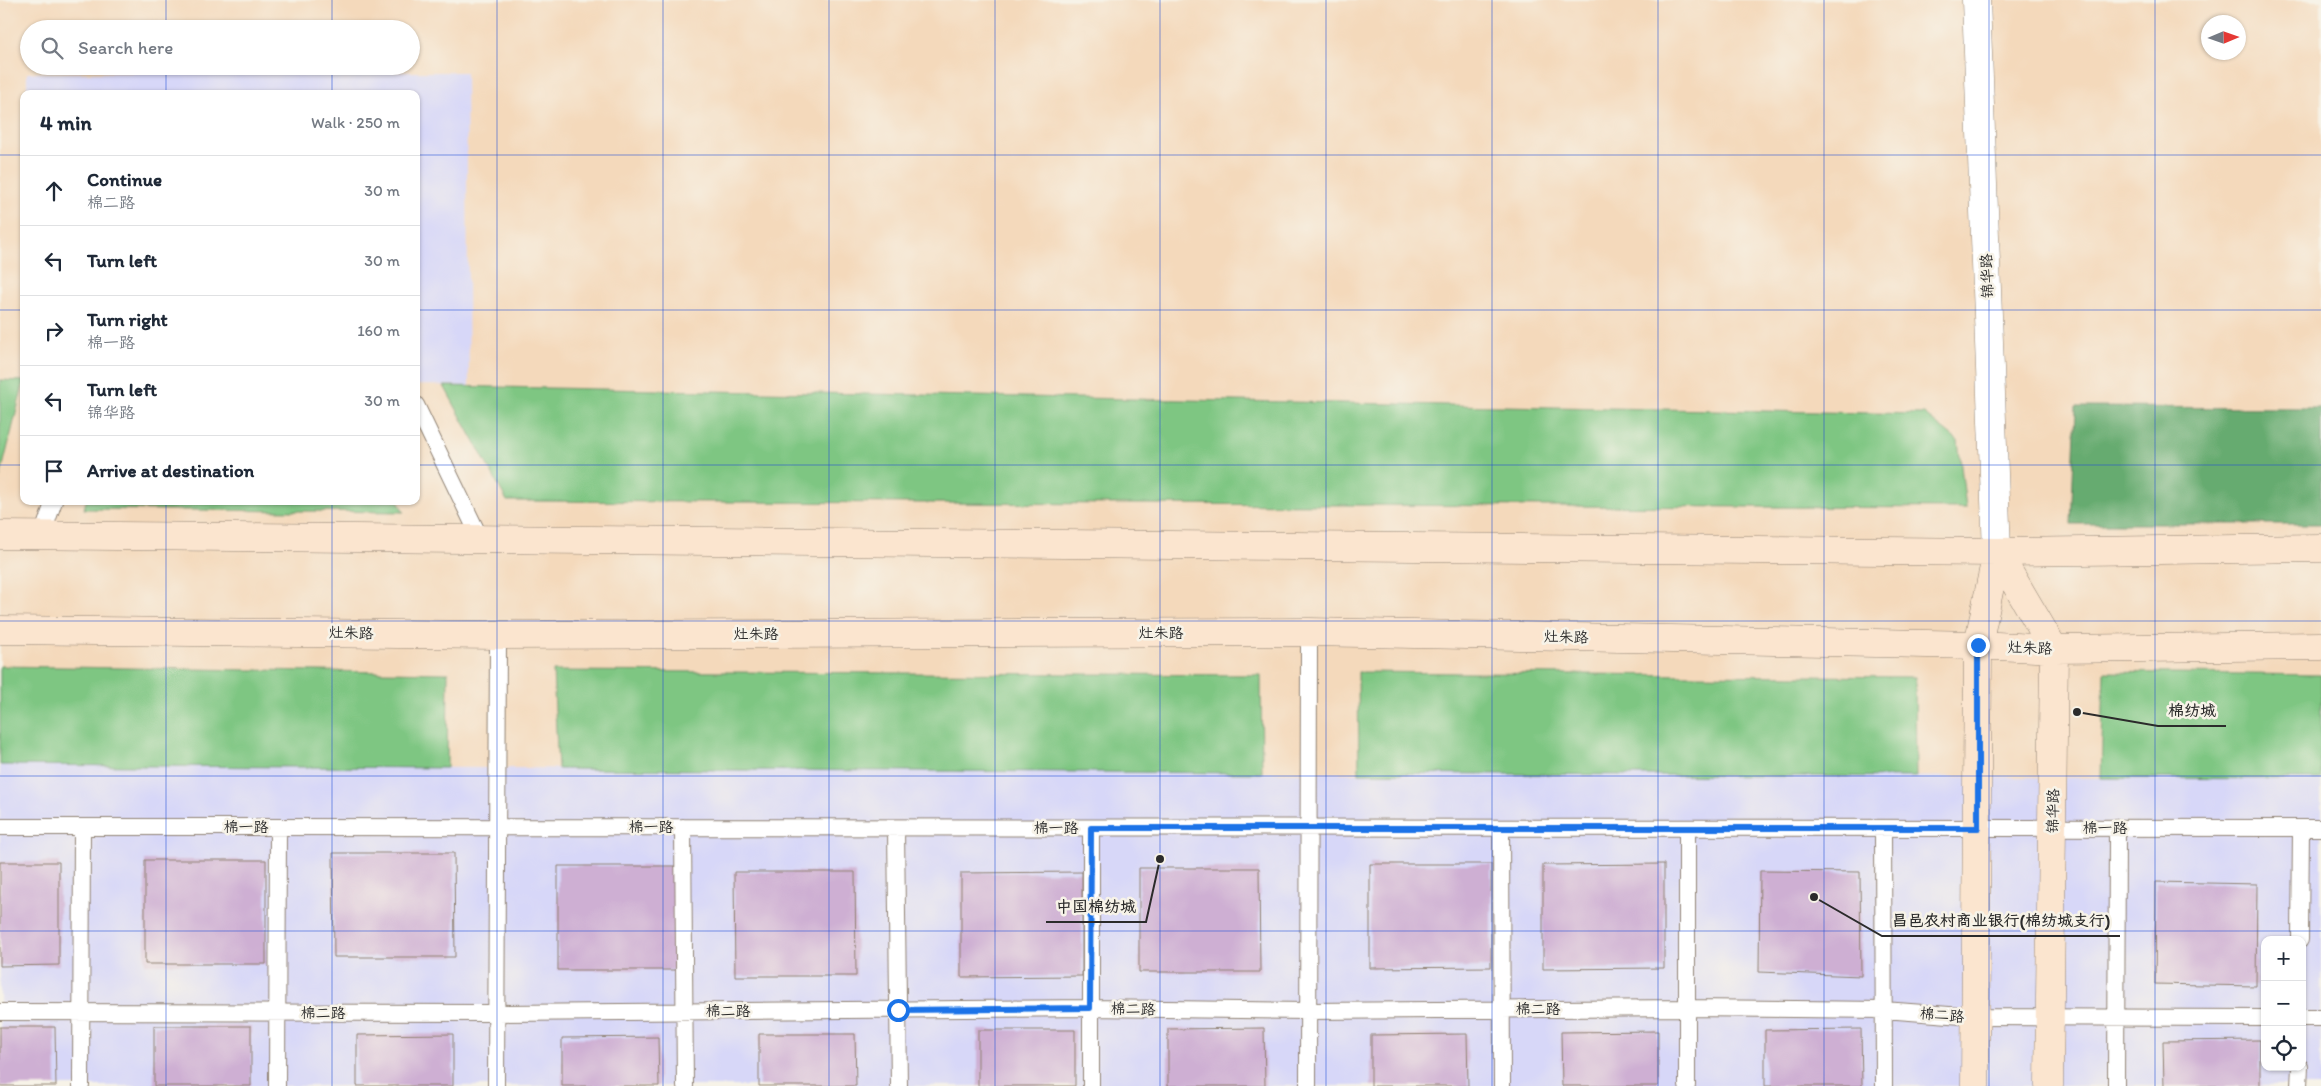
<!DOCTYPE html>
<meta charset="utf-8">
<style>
body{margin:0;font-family:Itim,"LXGW WenKai TC",sans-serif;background:#f2f2f3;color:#1f2937}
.controls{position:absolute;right:15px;bottom:15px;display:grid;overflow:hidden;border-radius:10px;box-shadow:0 1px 4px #0004}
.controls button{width:45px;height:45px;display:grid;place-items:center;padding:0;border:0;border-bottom:1px solid #e0e1e3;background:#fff;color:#1f2937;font:25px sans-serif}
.compass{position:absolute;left:2201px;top:15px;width:45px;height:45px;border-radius:50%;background:#fff;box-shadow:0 1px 4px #0004;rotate:88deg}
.stop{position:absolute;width:15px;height:15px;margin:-11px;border:4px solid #1a73e8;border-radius:50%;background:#fff}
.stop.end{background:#1a73e8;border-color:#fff;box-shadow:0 1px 5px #0008}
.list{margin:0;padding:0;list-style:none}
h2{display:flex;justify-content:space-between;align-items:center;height:65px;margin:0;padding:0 20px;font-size:21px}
h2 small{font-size:16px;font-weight:400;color:#747a83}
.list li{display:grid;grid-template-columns:32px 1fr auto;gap:15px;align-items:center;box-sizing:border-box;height:70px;padding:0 20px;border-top:1px solid #e0e1e3}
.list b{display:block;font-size:19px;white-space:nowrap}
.list p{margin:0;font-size:16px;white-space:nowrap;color:#747a83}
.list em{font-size:16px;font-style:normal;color:#747a83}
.icon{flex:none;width:28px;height:28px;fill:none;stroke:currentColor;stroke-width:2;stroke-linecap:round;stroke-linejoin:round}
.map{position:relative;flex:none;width:2321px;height:1086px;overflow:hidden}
.search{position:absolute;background:#fff;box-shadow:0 1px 4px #0004;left:20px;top:20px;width:400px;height:55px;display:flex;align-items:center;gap:12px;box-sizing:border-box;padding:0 18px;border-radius:28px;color:#747a83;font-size:19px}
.panel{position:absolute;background:#fff;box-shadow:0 1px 4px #0004;left:20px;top:90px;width:400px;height:415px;border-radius:10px}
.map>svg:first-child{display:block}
.built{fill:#d7d7f8;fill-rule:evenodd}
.green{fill:#7ec682;stroke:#547856}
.forest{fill:#66ab70;stroke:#486b4e}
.building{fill:#ceafd3}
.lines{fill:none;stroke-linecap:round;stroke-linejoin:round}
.service-casing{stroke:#908273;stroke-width:18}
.minor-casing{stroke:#908273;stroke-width:29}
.secondary-casing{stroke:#908273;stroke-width:29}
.service{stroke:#fff;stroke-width:16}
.minor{stroke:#fff;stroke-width:28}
.secondary{stroke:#fbe5cf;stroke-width:28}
.route{stroke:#1a73e8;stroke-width:6}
.grid{fill:none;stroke:#1d4ed8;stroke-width:1;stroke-opacity:0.55}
.labels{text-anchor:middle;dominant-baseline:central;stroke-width:5;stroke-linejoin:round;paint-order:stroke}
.street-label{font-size:15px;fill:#2b2b2b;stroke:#f7f3e8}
.leader{fill:none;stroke:#2b2b2b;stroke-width:2}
.callout-dot{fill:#2b2b2b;stroke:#f7f3e8;stroke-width:2}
.callout-label{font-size:16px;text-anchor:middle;font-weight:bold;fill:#2b2b2b;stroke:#f7f3e8;stroke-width:5;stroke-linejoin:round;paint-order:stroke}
</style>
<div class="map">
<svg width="2321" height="1086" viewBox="0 0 2321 1086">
<rect width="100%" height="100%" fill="#f7f3e8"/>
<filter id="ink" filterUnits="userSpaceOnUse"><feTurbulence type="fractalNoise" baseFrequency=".02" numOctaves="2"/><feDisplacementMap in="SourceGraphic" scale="10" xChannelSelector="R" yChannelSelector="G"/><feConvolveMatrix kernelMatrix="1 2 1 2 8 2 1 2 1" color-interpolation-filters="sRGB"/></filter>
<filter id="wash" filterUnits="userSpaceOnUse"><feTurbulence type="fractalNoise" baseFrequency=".0096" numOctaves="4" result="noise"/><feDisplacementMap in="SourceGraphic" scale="20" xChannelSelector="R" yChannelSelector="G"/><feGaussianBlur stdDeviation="1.12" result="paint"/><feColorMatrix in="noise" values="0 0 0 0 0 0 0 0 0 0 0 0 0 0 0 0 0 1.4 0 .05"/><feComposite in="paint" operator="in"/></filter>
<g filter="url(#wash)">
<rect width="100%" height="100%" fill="#f4d9bb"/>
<path class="built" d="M466,72L469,386L416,385V94H27V73Z
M0,765L2321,779V1086H0ZM2265,940H2302V1067H2265Z"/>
<path class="green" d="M0,380L24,381L0,478Z
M444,386L1924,414L1958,441L1966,508L507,501Z
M86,501H398L404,512L84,509Z
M0,666L448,673L447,768L0,765Z
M553,671L1261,675L1262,773L558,769Z
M1358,672L1915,677L1916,777L1359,773Z
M2104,672L2321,675V779L2101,778Z"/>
<path class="forest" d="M2076,407L2321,408V524H2071Z"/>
<g id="blocks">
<path class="building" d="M333,853H454L455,957H334Z
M145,860H266V964H145Z
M0,862H59V965L0,966Z
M1370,864H1491V967L1370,968Z
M1664,864V968L1543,969V865Z
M558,866H679V970H558Z
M1139,868H1259L1260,972H1139Z
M1760,871L1860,872L1861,976L1759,972Z
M734,872H855L856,976H735Z
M1082,872V976L961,977V873Z
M2156,882L2257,884L2256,986L2155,984Z
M154,1026H251V1086H154Z
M0,1027H55L56,1086H0Z
M1264,1028L1265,1086H1168V1029Z
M1861,1029L1862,1086H1765V1030Z
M978,1030H1075V1086H978Z
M1658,1031V1086H1562L1561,1032Z
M453,1034V1086H357V1035Z
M759,1034H855L856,1086H759Z
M1467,1034L1468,1086H1371V1035Z
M658,1037L659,1086H562V1038Z
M2260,1040V1086H2164L2163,1041Z"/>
</g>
</g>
<g filter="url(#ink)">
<use href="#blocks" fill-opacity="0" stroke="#908273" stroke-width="1"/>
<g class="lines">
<defs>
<path id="service" d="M416,405L481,540
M42,535L54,501
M0,827L2321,828
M683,827L685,1086
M896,828L899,1086
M1501,828L1502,1086
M1883,828L1884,1086
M2300,940L2301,828
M0,1012L496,1013L1090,1008L1308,1011L1688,1008L1884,1010L1975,1017L2265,1018
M2302,1018H2321
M81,1086L82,827
M277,1086L278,827
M496,1086L498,635
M1091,1086V828
M1308,1086L1309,632
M1687,1086V828
M2116,1086L2117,828
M2299,1086L2300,1067"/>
<path id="minor" d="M1976,0L1997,552"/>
<path id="secondary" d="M0,535L1997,552L2321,548
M1997,552L2054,649L2049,1086
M0,630L498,635L1309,632L1978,645L2054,649L2321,646
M1975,1086L1978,645L1997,552"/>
</defs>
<use href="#service" class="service-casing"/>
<use href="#minor" class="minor-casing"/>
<use href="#secondary" class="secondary-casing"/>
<use href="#service" class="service"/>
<use href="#minor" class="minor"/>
<use href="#secondary" class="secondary"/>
</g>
</g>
<g class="lines" filter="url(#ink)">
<path class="route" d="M898,1010L1090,1008L1091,828H1978V645"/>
</g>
<path class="grid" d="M166,0V29M332,0V29M497,0V1086M663,0V1086M829,0V1086M995,0V1086M1160,0V1086M1326,0V1086M1492,0V1086M1658,0V1086M1824,0V1086M1989,0V1086M2155,0V1086M166,66V94M332,66V94M0,155H24M416,155H2321M0,310H24M416,310H2321M0,465H24M416,465H2321M166,501V1086M332,501V1086M0,621H2321M0,776H2321M0,931H2321"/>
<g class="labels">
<g class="street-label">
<text transform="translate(1987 276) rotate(-92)">锦华路</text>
<text transform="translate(351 633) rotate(1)">灶朱路</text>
<text x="1161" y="633">灶朱路</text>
<text x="756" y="634">灶朱路</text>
<text transform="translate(1566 637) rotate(1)">灶朱路</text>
<text transform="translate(2030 648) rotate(2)">灶朱路</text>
<text transform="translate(2053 811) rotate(-89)">锦华路</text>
<text x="246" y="827">棉一路</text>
<text x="651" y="827">棉一路</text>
<text x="1056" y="828">棉一路</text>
<text x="2105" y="828">棉一路</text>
<text transform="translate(1133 1009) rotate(1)">棉二路</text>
<text x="1538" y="1009">棉二路</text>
<text x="728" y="1011">棉二路</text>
<text x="323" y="1013">棉二路</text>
<text transform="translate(1942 1015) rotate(5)">棉二路</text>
</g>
</g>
<path class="leader" d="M2077 712L2158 726H2226M1160 859L1146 922H1046M1814 897L1882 936H2120"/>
<g class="callout-dot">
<circle cx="2077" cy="712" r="5"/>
<circle cx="1160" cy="859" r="5"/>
<circle cx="1814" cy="897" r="5"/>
</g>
<g class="callout-label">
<text x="2192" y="716">棉纺城</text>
<text x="1096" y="912">中国棉纺城</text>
<text x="2001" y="926">昌邑农村商业银行(棉纺城支行)</text>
</g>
</svg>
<div class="controls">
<button>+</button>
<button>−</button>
<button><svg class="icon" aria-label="locate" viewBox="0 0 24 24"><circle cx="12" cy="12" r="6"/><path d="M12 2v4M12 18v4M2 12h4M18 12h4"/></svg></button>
</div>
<svg class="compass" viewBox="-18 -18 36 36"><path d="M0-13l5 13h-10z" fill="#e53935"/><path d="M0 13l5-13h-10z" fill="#747a83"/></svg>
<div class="stop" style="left:898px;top:1010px"></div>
<div class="stop end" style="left:1978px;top:645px"></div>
<div class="search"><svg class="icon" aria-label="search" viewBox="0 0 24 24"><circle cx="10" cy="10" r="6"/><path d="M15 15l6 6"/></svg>Search here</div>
<section class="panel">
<h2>4 min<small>Walk · 250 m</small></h2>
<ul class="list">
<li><svg class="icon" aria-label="ahead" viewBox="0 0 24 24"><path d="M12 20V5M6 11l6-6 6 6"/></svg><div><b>Continue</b><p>棉二路</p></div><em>30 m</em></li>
<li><svg class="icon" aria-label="left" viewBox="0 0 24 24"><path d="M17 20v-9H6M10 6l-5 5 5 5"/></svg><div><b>Turn left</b></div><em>30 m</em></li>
<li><svg class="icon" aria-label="right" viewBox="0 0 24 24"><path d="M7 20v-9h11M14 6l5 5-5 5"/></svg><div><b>Turn right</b><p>棉一路</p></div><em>160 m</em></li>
<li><svg class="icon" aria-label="left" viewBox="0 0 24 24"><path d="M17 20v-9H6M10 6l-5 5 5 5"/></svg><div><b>Turn left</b><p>锦华路</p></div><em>30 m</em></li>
<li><svg class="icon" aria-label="arrive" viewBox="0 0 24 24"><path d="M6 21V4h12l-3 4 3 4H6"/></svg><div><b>Arrive at destination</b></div></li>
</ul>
</section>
</div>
